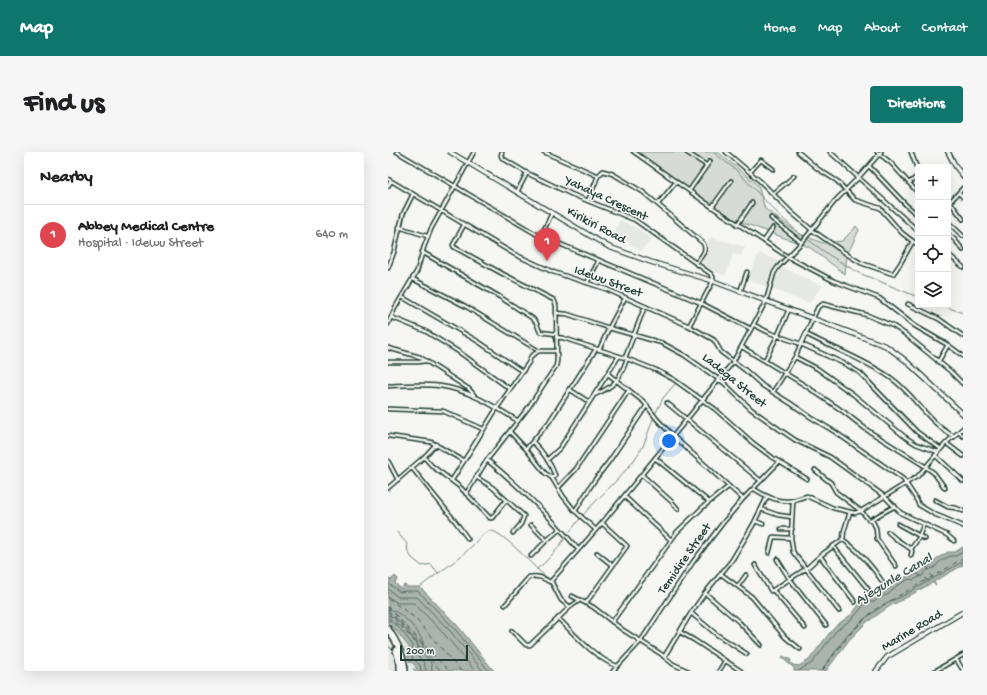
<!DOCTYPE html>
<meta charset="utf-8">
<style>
body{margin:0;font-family:"Gochi Hand",sans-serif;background:#f6f6f6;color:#202124}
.controls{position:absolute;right:12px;top:12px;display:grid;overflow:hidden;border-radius:4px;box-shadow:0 4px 16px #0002}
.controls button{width:36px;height:36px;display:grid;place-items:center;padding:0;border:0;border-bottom:1px solid #e0e0e0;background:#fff;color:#202124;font:20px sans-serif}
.scale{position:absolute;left:12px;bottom:10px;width:68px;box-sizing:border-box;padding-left:4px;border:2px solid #1f3d34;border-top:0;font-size:11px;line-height:14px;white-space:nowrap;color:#1f3d34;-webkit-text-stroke:3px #f6f6f2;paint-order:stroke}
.you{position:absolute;left:281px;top:289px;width:14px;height:14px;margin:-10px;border:3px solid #fff;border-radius:50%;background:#1a73e8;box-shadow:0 0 0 6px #1a73e833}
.badge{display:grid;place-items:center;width:26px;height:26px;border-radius:50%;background:#0f766e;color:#fff;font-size:13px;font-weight:700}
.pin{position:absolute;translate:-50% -33px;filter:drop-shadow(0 1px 2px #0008)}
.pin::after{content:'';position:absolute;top:21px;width:14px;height:12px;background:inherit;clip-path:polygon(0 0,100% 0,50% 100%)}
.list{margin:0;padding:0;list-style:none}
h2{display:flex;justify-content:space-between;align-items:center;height:52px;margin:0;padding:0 16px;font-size:17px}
h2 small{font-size:13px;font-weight:400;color:#757577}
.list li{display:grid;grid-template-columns:26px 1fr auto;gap:12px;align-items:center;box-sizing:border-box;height:60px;padding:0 16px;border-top:1px solid #e0e0e0}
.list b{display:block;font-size:15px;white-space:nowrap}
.list p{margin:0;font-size:13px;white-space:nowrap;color:#757577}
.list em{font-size:13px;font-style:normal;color:#757577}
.icon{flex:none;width:22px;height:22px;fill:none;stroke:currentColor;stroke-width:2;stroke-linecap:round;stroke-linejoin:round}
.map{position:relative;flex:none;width:575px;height:519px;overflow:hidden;border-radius:4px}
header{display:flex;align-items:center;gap:24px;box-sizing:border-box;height:56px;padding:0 20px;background:#0f766e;color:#fff}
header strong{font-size:19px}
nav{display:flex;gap:22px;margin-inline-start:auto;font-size:14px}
.intro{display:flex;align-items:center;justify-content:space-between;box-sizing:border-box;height:96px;padding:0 24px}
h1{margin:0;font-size:28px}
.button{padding:10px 18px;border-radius:4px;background:#0f766e;color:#fff;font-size:14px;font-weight:700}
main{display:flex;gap:24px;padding:0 24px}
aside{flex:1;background:#fff;border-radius:4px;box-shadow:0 4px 16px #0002}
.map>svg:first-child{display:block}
.built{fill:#e6e8e4}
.green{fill:#d6dbd6;stroke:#7a8c85}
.water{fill:#aab3ae;stroke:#72847d}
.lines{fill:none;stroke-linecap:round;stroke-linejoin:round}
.shore{stroke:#576c65;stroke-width:1}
.stream{stroke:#72847d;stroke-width:1}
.ferry{stroke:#425a52;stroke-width:1;stroke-dasharray:5 4;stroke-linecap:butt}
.street-casing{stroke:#1f3d34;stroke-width:5.5}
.secondary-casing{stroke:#1f3d34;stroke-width:6}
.highway-casing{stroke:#1f3d34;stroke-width:8}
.street{stroke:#f6f6f2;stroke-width:2.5}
.secondary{stroke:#f6f6f2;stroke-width:3.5}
.highway{stroke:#f6f6f2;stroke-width:5}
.labels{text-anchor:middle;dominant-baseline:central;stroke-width:3;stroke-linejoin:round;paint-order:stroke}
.street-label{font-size:13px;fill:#1f3d34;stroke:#f6f6f2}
.water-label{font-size:14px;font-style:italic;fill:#425a52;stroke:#f6f6f2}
</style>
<header>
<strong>Map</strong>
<nav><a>Home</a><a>Map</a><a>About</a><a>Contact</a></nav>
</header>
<div class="intro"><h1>Find us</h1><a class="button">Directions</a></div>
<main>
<aside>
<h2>Nearby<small></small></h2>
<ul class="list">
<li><span class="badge" style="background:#e0444e">1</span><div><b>Abbey Medical Centre</b><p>Hospital · Idewu Street</p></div><em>640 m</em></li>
</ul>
</aside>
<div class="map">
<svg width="575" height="519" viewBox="0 0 575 519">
<rect width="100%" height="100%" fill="#f6f6f2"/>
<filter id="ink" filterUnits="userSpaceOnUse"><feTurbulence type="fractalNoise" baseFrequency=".025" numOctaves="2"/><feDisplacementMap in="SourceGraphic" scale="8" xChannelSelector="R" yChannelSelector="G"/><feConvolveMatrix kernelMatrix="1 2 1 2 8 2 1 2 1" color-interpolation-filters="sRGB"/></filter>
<g filter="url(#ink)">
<path class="built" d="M232,68L252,78L264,87L253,99L226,81Z
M323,85L357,95L353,104L345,102L337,124L311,112L319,97V91Z
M371,101L393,110L384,124L380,135L359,128Z
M394,115L434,134L421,151L384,137L387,125Z
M0,471L9,480L21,495L25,511L32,519H0Z"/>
<path class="green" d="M242,0H330L370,33L377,57L412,82L435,91L454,89L466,77L468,74L471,78L459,103L457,122L421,95L342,66Z"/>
<path class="water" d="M575,395V413L514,448L502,454L479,470L461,488L438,519H406V516L394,506L395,504L403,508L402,510L405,513L411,514L421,508L446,475L464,462L477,445L484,447L489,443L499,439L505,431L522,423L524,424L533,420L537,415L543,413L548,407L560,400H567Z
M7,424L10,427L7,431L13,437L16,433L20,435H32L69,473L106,519H29C28,514 26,511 22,510L20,506L21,495L9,480L0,471V426L3,428Z"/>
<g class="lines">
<path class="shore" d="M0,431L12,440L18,439H30L66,476L101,519
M0,437L10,445H29L62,479L95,519
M0,445L10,451H26L57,483L87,519
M0,457C12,458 31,479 35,490C36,493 34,497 35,500C38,507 44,507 44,519
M0,463L8,466L28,490L30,495L29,503L36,511L38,519
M0,468C7,469 21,487 24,493C25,497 24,502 24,506L32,513L33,519
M410,519L424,511L449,478L466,465L478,450H486L491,446L501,442L508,434L521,427L525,428L534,424L539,418L546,416L551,410L562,404H568L575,400
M435,519L436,515L458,485L476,467L500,450L513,445L572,411L575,410"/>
<path class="stream" d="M325,0L348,18L392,64L411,81L441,103L471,121L530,145
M553,153L575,161
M267,262L275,246L287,232
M9,380L19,392L20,400L24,406L34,414L43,412L50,421
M149,417C167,404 180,380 195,363C214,341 241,320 255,294C259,285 262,274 266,265
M32,435C49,421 70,409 85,393C90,388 95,380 102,379C111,377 142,410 149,417C156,424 164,428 170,436"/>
<path class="ferry" d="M539,414L547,431
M529,422L548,433
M0,446L27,466L73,519
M0,455L61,519
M0,458L39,497
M0,460L53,519
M0,465L15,477
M21,482L28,488L44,508
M0,494L6,499
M18,511L28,519
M434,519L461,483L486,458L556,418L575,406"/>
<defs>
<path id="street" d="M9,0L148,82L313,151L363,177
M114,0L113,3L114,6L139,21L183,42L247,68L323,122L325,125V129L301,174
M156,0L210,24
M246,0L324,55L400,105L446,129L491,146L527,174L560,193L575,204
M298,0L318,13
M338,0L372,29L403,60L424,78L460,103L473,111L505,122L512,112L525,89
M410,0L430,17L449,29L467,48L492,56L514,81L527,91
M442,0L530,79
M489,0L503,11L530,41
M523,0L530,19
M481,14L519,54L530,63
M362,20L373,8L385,17
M0,27L126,102L165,120L218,137L301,174L319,184L326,188L333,200L357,218L375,234L402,251L424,266L447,280L515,327L527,345L531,353L546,362L575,374
M521,31L530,24
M0,34L3,29
M301,39L322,9
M129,40L139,21
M571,41L575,45
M385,42L406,24
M200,49L210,24L215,19L225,22L255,40L315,91C320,99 313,104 308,111
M562,50L575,67
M270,52L288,30
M560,52L575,36
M324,55L343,29
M383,66L413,90
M560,70L575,84
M76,73L65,93L66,95L115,122L166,148L168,153L169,209L168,214L140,256L99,308L78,342
M349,73L364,51
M11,75L39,84
M560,82L567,88L575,98
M153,84L164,61
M376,89L385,76
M34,100L112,145L144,166L148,170L152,180L168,182
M560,102L575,115
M0,116L6,100L15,62L25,42
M25,127L77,154L151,199H168
M199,131L211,108
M352,140L359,120
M14,145L91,190L135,220
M520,152L551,167L575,184
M168,161L179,162L221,176L274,191L296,203L336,231L363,257L391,277L407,288L442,305L496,344L513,361L559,383L566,389
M3,165L37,179L71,200L122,237
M0,172L7,156L29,119L36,95L43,77L86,0
M366,173L382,181L413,192L457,212L472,221L529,280L553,297
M418,182C446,197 476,207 503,226C522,239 533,259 551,274C555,278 561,281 566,285
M168,185L175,186L237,206L268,218L285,227L327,257L365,291L385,306L419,327
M354,195L418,234L456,260L479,278L535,313L546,321L557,336
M0,196L32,205L81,237L87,244
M211,198L221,176L237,146
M407,205L430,217L466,243L517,285L528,292L550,300
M237,206L257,154
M377,208L390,183L401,157
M0,210H30L37,209
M550,210L560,193
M220,222L256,250L268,266L285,284L355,347
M0,234C17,233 35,232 52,234C81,238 106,254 130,269
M181,237L201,250
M385,240L407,205L430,155L435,152L479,163L505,174L517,182L562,219L575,232
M206,243C228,234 231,228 239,207
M279,251L373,329
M0,257L55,259L95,277
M122,280L138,297L157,321L164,326L175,344L187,359L208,378
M571,280L575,284
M0,284L43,290L76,309
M145,290C154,299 162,310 167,323L164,326
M558,291L575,304
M138,297L161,270L208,197
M547,303L575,329
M36,305L44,314L72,335L102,366H104L118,348
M267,306L321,350
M99,308C133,335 162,365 190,397
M159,308L172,296L231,204
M0,309L10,328
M24,316L67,369L80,387
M427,318L443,331L448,340L473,359L481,368L485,370L488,376L489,387L508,414
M254,323L284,350L290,357
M88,325L104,335L136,364L133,372L125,381
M64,328L109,256L141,210L143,204L151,199
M0,336L36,305L48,292
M170,336L188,317L241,238
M366,337C377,344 392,352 406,348C410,347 414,345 419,344L445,356L467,361L473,359L530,324L558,291L575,276
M236,344L283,388
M547,348L560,355L568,356L575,359
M405,349L403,386L405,400L451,459
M373,357L390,363L404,365
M187,359L206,329L222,308L259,253
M482,368L507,354
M367,369L375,372
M510,372L537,387
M143,373L158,388
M393,377H404
M500,380L508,387L523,397
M531,384L536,372
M454,387C472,399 484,414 496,432
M445,394L480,437
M209,401L224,413
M381,401L385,385L403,386
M523,403L524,399L523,397L532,384
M143,404L158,389L172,377
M432,404L467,450
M389,407L401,426L438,473
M367,413L383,439L385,438L417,476
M333,422L364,445L397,485L412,497
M350,434L358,423
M385,438L419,416L432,404L455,387L456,379L462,360
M317,441L351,470L373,493
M184,444L205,455L235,478L273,502L285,512L300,519
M198,451L239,394L214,371
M117,453L141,425C150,423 155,426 162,430
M182,455L173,448L163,429L214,371L299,267L345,210L363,177L378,149L386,121L390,115L415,89L447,49L470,26L493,0
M303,461L328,482L359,502
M170,466C186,482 208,507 229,514
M224,470L289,380L315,355L340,335
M124,479L138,493H142L182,455L192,448
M292,480L306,488L353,519
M276,505L303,461L317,441L344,408L365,373L379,345
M568,507L575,518
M225,519L252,490L305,410L334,372L355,347L391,310
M331,519L337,509
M547,519L575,503"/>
<path id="secondary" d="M62,0L221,95L263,110L325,129L498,194L517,208L575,262
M560,0L568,15L575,24
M488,519L499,505L575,460"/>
<path id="highway" d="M0,477C9,490 16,504 17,519
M8,498L12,512V519"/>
</defs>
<use href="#street" class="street-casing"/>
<use href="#secondary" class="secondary-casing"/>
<use href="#highway" class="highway-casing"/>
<use href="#street" class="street"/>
<use href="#secondary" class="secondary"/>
<use href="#highway" class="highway"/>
</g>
</g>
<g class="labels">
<g class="street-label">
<text transform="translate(218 47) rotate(25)">Yahaya Crescent</text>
<text transform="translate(208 74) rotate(28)">Kirikiri Road</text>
<text transform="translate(220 130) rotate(20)">Idewu Street</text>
<text transform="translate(346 229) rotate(39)">Ladega Street</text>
<text transform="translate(297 407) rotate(-55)">Temidire Street</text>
<text transform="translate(524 479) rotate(-31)">Marine Road</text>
</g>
<g class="water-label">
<text transform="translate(506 428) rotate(-31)">Ajegunle Canal</text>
</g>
</g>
</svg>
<div class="controls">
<button>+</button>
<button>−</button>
<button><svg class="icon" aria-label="locate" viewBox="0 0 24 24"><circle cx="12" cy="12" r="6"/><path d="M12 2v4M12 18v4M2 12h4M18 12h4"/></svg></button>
<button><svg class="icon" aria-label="layers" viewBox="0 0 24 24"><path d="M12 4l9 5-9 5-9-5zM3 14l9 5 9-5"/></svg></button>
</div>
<div class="scale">200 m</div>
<div class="you"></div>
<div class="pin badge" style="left:159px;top:109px;background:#e0444e">1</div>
</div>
</main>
